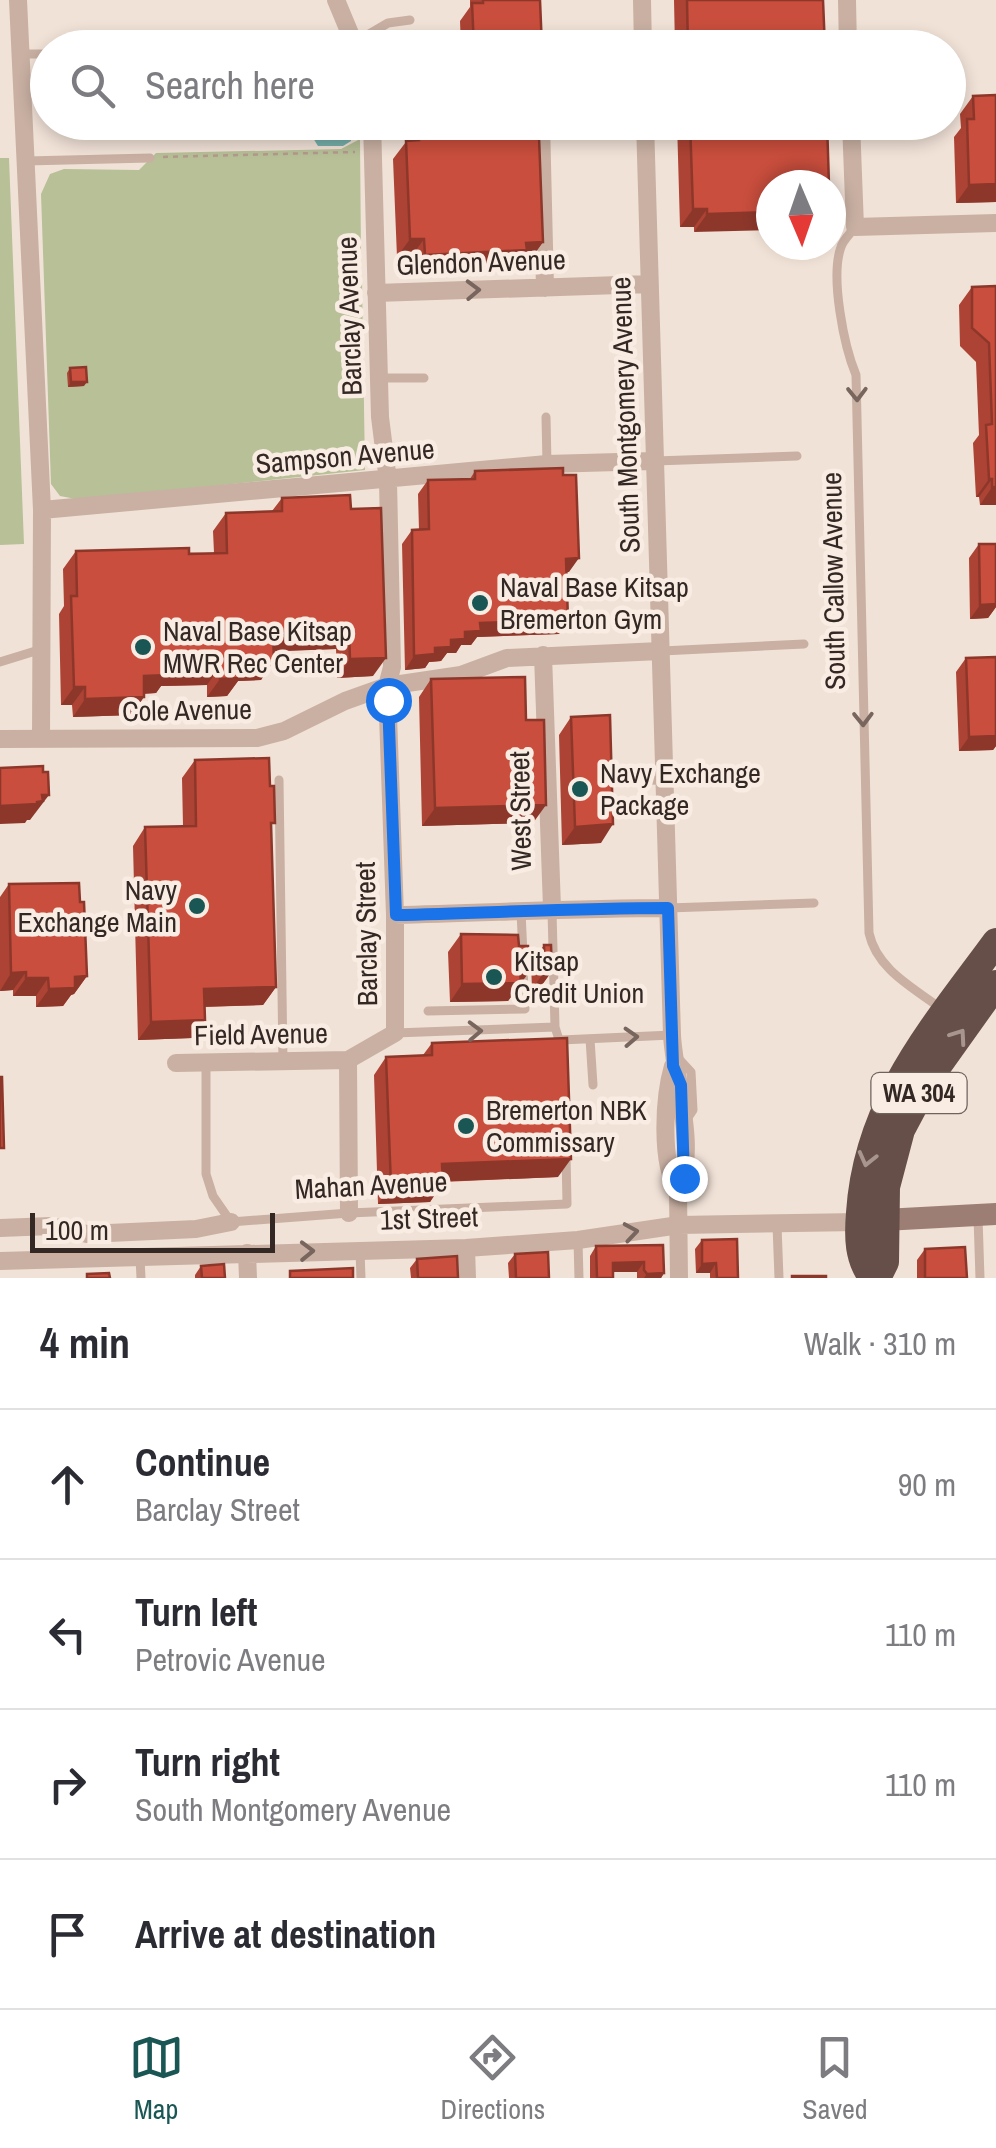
<!DOCTYPE html>
<meta charset="utf-8">
<style>
body{margin:0;font-family:"Archivo Narrow",sans-serif;background:#f2f2f3;color:#2b2b33}
.compass{position:absolute;left:756px;top:170px;width:90px;height:90px;border-radius:50%;background:#fff;box-shadow:0 5px 15px #0003;rotate:178deg}
.scale{position:absolute;left:30px;bottom:25px;width:245px;box-sizing:border-box;padding-left:10px;border:5px solid #342825;border-top:0;font-size:28px;line-height:35px;white-space:nowrap;color:#342825;-webkit-text-stroke:8px #f9ece3;paint-order:stroke}
.stop{position:absolute;width:30px;height:30px;margin:-22px;border:8px solid #1a73e8;border-radius:50%;background:#fff}
.stop.end{background:#1a73e8;border-color:#fff;box-shadow:0 2px 10px #0008}
.list{margin:0;padding:0;list-style:none}
h2{display:flex;justify-content:space-between;align-items:center;height:130px;margin:0;padding:0 40px;font-size:42px}
h2 small{font-size:32px;font-weight:400;color:#7c7c81}
.list li{display:grid;grid-template-columns:65px 1fr auto;gap:30px;align-items:center;box-sizing:border-box;height:150px;padding:0 40px;border-top:2px solid #e1e1e2}
.list b{display:block;font-size:38px;white-space:nowrap}
.list p{margin:0;font-size:32px;white-space:nowrap;color:#7c7c81}
.list em{font-size:32px;font-style:normal;color:#7c7c81}
.icon{flex:none;width:55px;height:55px;fill:none;stroke:currentColor;stroke-width:2;stroke-linecap:round;stroke-linejoin:round}
.map{position:relative;flex:none;width:996px;height:1278px;overflow:hidden}
.search{position:absolute;background:#fff;box-shadow:0 5px 15px #0003;left:30px;right:30px;top:30px;height:110px;display:flex;align-items:center;gap:25px;box-sizing:border-box;padding:0 35px;border-radius:55px;color:#7c7c81;font-size:38px}
.sheet{height:730px;background:#fff}
nav{display:flex;justify-content:space-around;align-items:center;box-sizing:border-box;height:140px;border-top:2px solid #e1e1e2;background:#fff;font-size:28px;color:#7c7c81}
nav a{display:grid;justify-items:center;gap:5px}
nav .on{color:#1a5653}
.map>svg:first-child{display:block}
.green{fill:#b7c097}
.water{fill:#75afaa}
.lines{fill:none;stroke-linecap:round;stroke-linejoin:round}
.path{stroke:#b5998d;stroke-width:2.5;stroke-dasharray:5 5;stroke-linecap:butt}
.service{stroke:#c9b0a3;stroke-width:9}
.minor{stroke:#c9b0a3;stroke-width:18}
.secondary{stroke:#9d7e74;stroke-width:22}
.trunk{stroke:#664f48;stroke-width:28}
.wall{fill:#ad4334}
.shaded-wall{fill:#8d372b}
.building{fill:#c94e3d;stroke:#8d372b;stroke-width:2.5}
.oneway{stroke:#77655e}
.oneway2{stroke:#a8968e}
.route{stroke:#1a73e8;stroke-width:12}
.poi-dot{fill:#1a5653;stroke:#f9ece3;stroke-width:4}
.labels{text-anchor:middle;dominant-baseline:central;stroke-width:9;stroke-linejoin:round;paint-order:stroke}
.shield{fill:#f9ece3;stroke:#6f635e;stroke-width:2.5}
.shield-label{font-size:25px;font-weight:bold;fill:#342825}
.street-label{font-size:28px;fill:#342825;stroke:#f9ece3}
.poi-label{font-size:28px;fill:#342825;stroke:#f9ece3;text-anchor:start}
</style>
<div class="map">
<svg width="996" height="1278" viewBox="0 0 996 1278">
<rect width="100%" height="100%" fill="#f1e2d7"/>
<path class="green" d="M360,139L361,257L357,258V279H362L365,470L81,500L60,496L51,484L41,194L50,174L64,169L139,170L156,153L341,149Z
M0,158H9L24,544L0,545Z"/>
<path class="water" d="M313,123H351V141L343,146H318L313,138Z"/>
<g class="lines">
<path class="path" d="M163,157L355,152"/>
<path class="service" d="M354,43L388,23L410,20
M22,54H48
M26,161L150,158
M855,227C851,233 843,240 841,247C830,277 844,346 856,375L869,933C877,970 914,988 943,1010
M378,378H424
M546,417L547,464
M655,461L797,456
M662,651L804,644
M0,662L42,649
M279,780L283,1062
M616,781L662,780
M668,908L814,903
M552,911L555,1027L562,1049
M521,912L523,954
M428,1011L525,1009L523,969
M395,1033L555,1027
M590,1039L593,1085
M561,1040L672,1035
M679,1059L691,1072L693,1110L685,1122
M206,1062V1174L213,1196L231,1222L349,1213L567,1204L566,1154
M978,1217L980,1278
M777,1225L779,1278
M578,1241L579,1278
M360,1251L361,1278
M140,1258L141,1278"/>
<path class="minor" d="M18,0L42,510L41,738
M336,0L356,48
M642,0L643,48
M847,0L848,48
M541,122L545,288
M645,122L672,1035C674,1077 698,1151 678,1190L679,1278
M851,122L855,227L996,223
M376,293L649,284
M42,510L547,464L654,461
M543,655L552,908
M0,739L257,738L284,731L345,701L387,686L461,675L507,658L660,651
M395,915C487,913 577,908 668,908
M176,1063L348,1060
M673,1066C664,1097 660,1163 678,1190
M349,1213L348,1060L395,1033V915L387,686L392,667L388,481L380,417L372,122
M0,1228L51,1226L87,1234L196,1229L231,1222
M466,1248L467,1278
M247,1253L248,1278
M0,1261L466,1248L578,1240L679,1225L859,1222"/>
<path class="secondary" d="M884,1220L996,1214"/>
<path class="trunk" d="M873,1278C858,1259 858,1237 860,1213C867,1102 933,1028 996,942
M877,1278L885,1262L886,1187L901,1130L927,1081L996,984"/>
</g>
<path class="wall" d="M470,0H540L542,48H461L460,21L470,7Z
M674,0H823L825,48H675Z
M973,96L996,202L956,203L954,137L961,128L960,114Z
M177,122H221L182,135Z
M455,122H534L529,130H527L543,242L530,260H520L514,269L412,273L411,257H397L393,159L418,126L455,125Z
M677,122H827L694,232V227H680Z
M996,286V505H980L979,497H976L973,443L979,435L976,362L960,346L959,305L972,287Z
M70,368L84,386L68,387L67,373Z
M475,471L569,572H567L568,620L559,634L477,637L471,645H461L456,653H447L441,661L429,662L425,668L405,670L402,544L412,530H419L418,494L428,480L470,479Z
M282,498L351,509L373,676L337,678L336,649L274,651L261,680L238,681L227,696L207,697V685L161,686L156,693L144,694L132,715L73,717L72,705H61L59,614L64,606L63,569L76,551L214,553L213,531L226,513L272,511Z
M979,544H996V607L988,618L970,619L969,558Z
M996,657V746L993,750L959,751L956,672L966,658Z
M431,679L526,720L533,823L422,826L419,697Z
M571,717L601,843L562,845L559,735Z
M195,760L271,829L276,987L263,1005L205,1007V1020L192,1038L138,1040L133,846L145,827L183,826L182,778Z
M9,884L80,902L87,976L74,994L71,995L63,1006L36,1007V996H13V990L0,991V897Z
M461,934L519,946L529,972L508,1001L450,1002L448,952Z
M544,945L552,971L539,989H532L531,963Z
M432,1043L558,1177L442,1182L430,1202L378,1204L374,1075L386,1057L423,1055Z
M702,1240L738,1278H710V1273H696L695,1249Z
M663,1245L664,1273L661,1278H637V1272H613V1278H590V1256L596,1246Z
M925,1249L967,1278H917V1260Z
M515,1254L549,1278H509L508,1263Z
M417,1259L458,1278H411L410,1268Z
M201,1266L225,1278H195V1275Z"/>
<path class="shaded-wall" d="M191,122H221L182,135Z
M996,184V202L956,203L969,185Z
M693,209H707L694,227H680Z
M771,212V230L694,232L707,214Z
M410,239H424L411,257H397Z
M543,242L530,260H520L514,269L412,273L425,255Z
M71,382H87L84,386L68,387Z
M989,479H992L979,497H976Z
M992,487H996V505H980Z
M579,558L569,572H556L566,559Z
M996,604V607L988,618L970,619L980,605Z
M568,620L559,634L477,637L471,645H461L456,653H447L441,661L429,662L425,668L405,670L414,656L435,648L480,623Z
M349,631L336,649L260,652L273,633Z
M386,658L373,676L337,678L350,659Z
M274,662L261,680L238,681L227,696L207,697L220,679L239,663Z
M220,667L207,685L161,686L156,693L131,694L144,676L169,669Z
M74,687H85L72,705H61Z
M144,697L132,715L73,717L85,699Z
M996,736V746L993,750L959,751L969,737Z
M42,795H49L30,820H27L25,823L0,824V806Z
M546,805L533,823L422,826L435,808Z
M613,824L601,843L562,845L575,827Z
M545,971H552L539,989H532Z
M26,972L13,990L0,991L11,973Z
M520,972H529L508,1001L450,1002L462,984Z
M87,976L74,994L71,995L63,1006L36,1007L49,989L75,977Z
M26,978H48L36,996H13Z
M276,987L263,1005L191,1007L204,989Z
M205,1020L192,1038L138,1040L151,1022Z
M571,1159L558,1177L429,1182L442,1164Z
M443,1183L430,1202L378,1204L391,1186Z
M644,1262L637,1272H606L613,1263Z
M716,1263L710,1273H696L702,1264Z
M664,1273L661,1278H644L647,1274Z"/>
<path class="building" d="M483,0H540L542,48H474L472,3H483Z
M687,0H823L825,48H688Z
M268,34L272,48H225Z
M996,95V184L969,185L967,119H974L973,96Z
M469,122H526L527,137H539L543,242L526,243L527,250L425,255L424,239H410L406,141L419,140L418,126L469,124Z
M690,122H827L829,185H771V212L707,214V209H693Z
M996,286V487H992V479H989L986,425L992,424L989,343L972,328V287Z
M86,367L87,382H71L70,368Z
M563,468V475H576L579,558L566,559L568,620L480,623L481,631L465,632V639L451,640V647L435,648V654L414,656L412,530L429,529L428,480L475,479V471Z
M350,495L351,509L381,508L386,658L350,659L349,631L273,633L274,662L239,663V678L220,679V667L169,669V675L144,676V697L85,699V687H74L71,596H77L76,551L189,548V554L227,553L226,513L282,511V498Z
M979,544H996V604L980,605Z
M996,657V736L969,737L966,658Z
M525,677L526,720H544L546,805L435,808L431,679Z
M610,715L613,824L575,827L571,717Z
M269,758L270,786H274L275,823H271L276,987L204,989L205,1020L151,1022L145,827L196,826L195,760Z
M43,766V772H48L49,795H42L43,801L37,802V804L0,806V768Z
M79,883L80,902H84L87,976L75,977V988L49,989L48,978H26V972L11,973L9,884Z
M461,934L518,935L519,946H528L529,972H520L521,983L462,984Z
M544,945H551L552,971H545Z
M567,1038L571,1159L442,1164L443,1183L391,1186L386,1057L432,1055V1043Z
M0,1077H2L4,1148H0Z
M737,1239L738,1278H717L716,1263L702,1264V1240Z
M663,1245L664,1273L647,1274L644,1270V1262L613,1263V1278H597L596,1246Z
M965,1247L967,1278H925V1249Z
M548,1252L549,1278H516L515,1254Z
M457,1256L458,1278H418L417,1259Z
M224,1264L225,1278H202L201,1266Z
M353,1268V1278H290V1271Z
M109,1273L110,1278H87V1274Z
M792,1276H826V1278H792Z"/>
<defs><path id="oneway-chevron" d="M-2-3.5L2.5 0L-2 3.5" fill="none" stroke-width="1.6" stroke-linecap="round" stroke-linejoin="round" transform="scale(2.5)"/></defs>
<g class="oneway">
<use href="#oneway-chevron" transform="translate(473 290) rotate(-2)"/>
<use href="#oneway-chevron" transform="translate(857 394) rotate(89)"/>
<use href="#oneway-chevron" transform="translate(863 719) rotate(89)"/>
<use href="#oneway-chevron" transform="translate(475 1031) rotate(-2)"/>
<use href="#oneway-chevron" transform="translate(631 1037) rotate(-3)"/>
<use href="#oneway-chevron" transform="translate(631 1232) rotate(-9)"/>
<use href="#oneway-chevron" transform="translate(307 1251) rotate(-1)"/>
</g>
<g class="oneway2">
<use href="#oneway-chevron" transform="translate(959 1036) rotate(-55)"/>
<use href="#oneway-chevron" transform="translate(867 1159) rotate(104)"/>
</g>
<g class="lines">
<path class="route" d="M388,700L396,915C487,913 577,908 668,908L673,1066L681,1085L684,1178"/>
</g>
<g class="poi-dot">
<circle cx="480" cy="603" r="10"/>
<circle cx="143" cy="647" r="10"/>
<circle cx="580" cy="789" r="10"/>
<circle cx="197" cy="906" r="10"/>
<circle cx="494" cy="977" r="10"/>
<circle cx="466" cy="1126" r="10"/>
</g>
<g class="labels">
<rect class="shield" x="871.5" y="1073" width="95" height="40" rx="8"/>
<g class="shield-label">
<text x="919" y="1093">WA 304</text>
</g>
<g class="street-label">
<text transform="translate(481 262) rotate(-2)">Glendon Avenue</text>
<text transform="translate(349 316) rotate(-92)">Barclay Avenue</text>
<text transform="translate(625 415) rotate(-92)">South Montgomery Avenue</text>
<text transform="translate(345 456) rotate(-5)">Sampson Avenue</text>
<text transform="translate(833 581) rotate(-91)">South Callow Avenue</text>
<text transform="translate(187 710) rotate(-1)">Cole Avenue</text>
<text transform="translate(520 811) rotate(-91)">West Street</text>
<text transform="translate(366 934) rotate(-91)">Barclay Street</text>
<text transform="translate(261 1034) rotate(-1)">Field Avenue</text>
<text transform="translate(371 1185) rotate(-3)">Mahan Avenue</text>
<text transform="translate(429 1218) rotate(-2)">1st Street</text>
</g>
<g class="poi-label">
<text x="500" y="587">Naval Base Kitsap<tspan x="500" dy="32">Bremerton Gym</tspan></text>
<text x="163" y="631">Naval Base Kitsap<tspan x="163" dy="32">MWR Rec Center</tspan></text>
<text x="600" y="773">Navy Exchange<tspan x="600" dy="32">Package</tspan></text>
<text x="177" y="890" text-anchor="end">Navy<tspan x="177" dy="32">Exchange Main</tspan></text>
<text x="514" y="961">Kitsap<tspan x="514" dy="32">Credit Union</tspan></text>
<text x="486" y="1110">Bremerton NBK<tspan x="486" dy="32">Commissary</tspan></text>
</g>
</g>
</svg>
<svg class="compass" viewBox="-18 -18 36 36"><path d="M0-13l5 13h-10z" fill="#e53935"/><path d="M0 13l5-13h-10z" fill="#7c7c81"/></svg>
<div class="scale">100 m</div>
<div class="stop" style="left:388px;top:700px"></div>
<div class="stop end" style="left:684px;top:1178px"></div>
<div class="search"><svg class="icon" aria-label="search" viewBox="0 0 24 24"><circle cx="10" cy="10" r="6"/><path d="M15 15l6 6"/></svg>Search here</div>
</div>
<section class="sheet">
<h2>4 min<small>Walk · 310 m</small></h2>
<ul class="list">
<li><svg class="icon" aria-label="ahead" viewBox="0 0 24 24"><path d="M12 20V5M6 11l6-6 6 6"/></svg><div><b>Continue</b><p>Barclay Street</p></div><em>90 m</em></li>
<li><svg class="icon" aria-label="left" viewBox="0 0 24 24"><path d="M17 20v-9H6M10 6l-5 5 5 5"/></svg><div><b>Turn left</b><p>Petrovic Avenue</p></div><em>110 m</em></li>
<li><svg class="icon" aria-label="right" viewBox="0 0 24 24"><path d="M7 20v-9h11M14 6l5 5-5 5"/></svg><div><b>Turn right</b><p>South Montgomery Avenue</p></div><em>110 m</em></li>
<li><svg class="icon" aria-label="arrive" viewBox="0 0 24 24"><path d="M6 21V4h12l-3 4 3 4H6"/></svg><div><b>Arrive at destination</b></div></li>
</ul>
</section>
<nav>
<a class="on"><svg class="icon" aria-label="map" viewBox="0 0 24 24"><path d="M3 6l6-2 6 2 6-2v14l-6 2-6-2-6 2zM9 4v14M15 6v14"/></svg>Map</a>
<a><svg class="icon" aria-label="directions" viewBox="0 0 24 24"><path d="M12 3l9 9-9 9-9-9zM9 14v-3h6M13 9l2 2-2 2"/></svg>Directions</a>
<a><svg class="icon" aria-label="saved" viewBox="0 0 24 24"><path d="M7 4h10v16l-5-4-5 4z"/></svg>Saved</a>
</nav>
